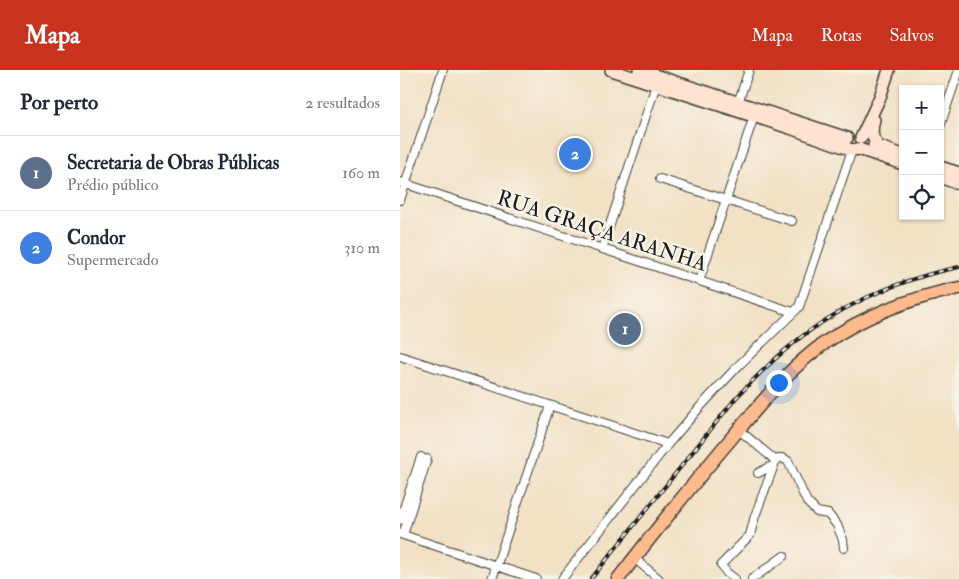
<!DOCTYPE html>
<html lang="pt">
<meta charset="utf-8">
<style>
body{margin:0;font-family:"IM FELL Double Pica",serif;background:#f6f6f7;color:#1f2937}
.controls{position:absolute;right:15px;top:15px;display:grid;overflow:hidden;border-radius:0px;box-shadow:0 1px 4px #0004}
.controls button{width:45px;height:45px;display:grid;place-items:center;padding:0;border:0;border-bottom:1px solid #e0e1e3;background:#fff;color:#1f2937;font:25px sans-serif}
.you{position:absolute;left:378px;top:312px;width:18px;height:18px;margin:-12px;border:4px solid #fff;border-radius:50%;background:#1a73e8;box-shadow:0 0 0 8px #1a73e833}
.badge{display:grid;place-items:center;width:32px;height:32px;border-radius:50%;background:#c8321e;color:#fff;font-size:16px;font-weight:700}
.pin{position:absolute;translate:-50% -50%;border:2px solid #fff;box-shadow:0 1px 5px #0006}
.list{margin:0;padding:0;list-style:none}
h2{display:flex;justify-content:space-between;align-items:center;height:65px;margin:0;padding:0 20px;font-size:21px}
h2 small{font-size:16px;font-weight:400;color:#747a83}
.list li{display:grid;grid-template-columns:32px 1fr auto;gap:15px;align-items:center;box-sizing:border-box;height:75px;padding:0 20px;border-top:1px solid #e0e1e3}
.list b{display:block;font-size:19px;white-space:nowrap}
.list p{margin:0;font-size:16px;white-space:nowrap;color:#747a83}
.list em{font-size:16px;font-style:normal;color:#747a83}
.icon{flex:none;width:28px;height:28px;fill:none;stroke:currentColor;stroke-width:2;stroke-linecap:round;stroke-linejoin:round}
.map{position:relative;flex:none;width:559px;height:509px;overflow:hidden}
header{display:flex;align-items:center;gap:30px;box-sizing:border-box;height:70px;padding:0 25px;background:#c8321e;color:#fff}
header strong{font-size:24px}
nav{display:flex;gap:28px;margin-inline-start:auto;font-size:18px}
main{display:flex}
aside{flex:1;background:#fff}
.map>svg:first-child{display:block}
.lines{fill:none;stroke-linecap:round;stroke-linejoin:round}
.minor-casing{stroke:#3c3a35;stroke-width:10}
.secondary-casing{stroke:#3c3a35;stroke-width:14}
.primary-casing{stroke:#3c3a35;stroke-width:15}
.minor{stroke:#fff;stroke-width:8}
.secondary{stroke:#fee3d1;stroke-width:11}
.primary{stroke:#fcba8d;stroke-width:12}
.rail-casing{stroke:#1c1c1c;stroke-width:4}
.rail{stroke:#f7f3e8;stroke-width:2;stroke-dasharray:5.5;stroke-linecap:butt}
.labels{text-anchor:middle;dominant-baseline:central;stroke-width:5;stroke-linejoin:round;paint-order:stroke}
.street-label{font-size:21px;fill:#1c1c1c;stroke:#f7f3e8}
</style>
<header>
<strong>Mapa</strong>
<nav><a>Mapa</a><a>Rotas</a><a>Salvos</a></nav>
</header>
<main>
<aside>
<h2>Por perto<small>2 resultados</small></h2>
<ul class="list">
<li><span class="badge" style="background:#5c6f8a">1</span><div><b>Secretaria de Obras Públicas</b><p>Prédio público</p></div><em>160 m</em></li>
<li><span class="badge" style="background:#3f7fe0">2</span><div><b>Condor</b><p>Supermercado</p></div><em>310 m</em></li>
</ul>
</aside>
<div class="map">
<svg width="559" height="509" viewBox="0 0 559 509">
<rect width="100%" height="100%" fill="#f7f3e8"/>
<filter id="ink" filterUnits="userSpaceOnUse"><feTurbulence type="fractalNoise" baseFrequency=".02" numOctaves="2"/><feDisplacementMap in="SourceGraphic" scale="10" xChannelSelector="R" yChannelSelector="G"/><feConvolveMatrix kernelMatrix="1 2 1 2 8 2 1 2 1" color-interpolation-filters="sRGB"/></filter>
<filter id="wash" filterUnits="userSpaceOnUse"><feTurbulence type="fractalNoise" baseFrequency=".0096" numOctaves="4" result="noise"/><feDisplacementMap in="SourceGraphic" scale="20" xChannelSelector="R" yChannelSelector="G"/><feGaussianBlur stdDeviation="1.12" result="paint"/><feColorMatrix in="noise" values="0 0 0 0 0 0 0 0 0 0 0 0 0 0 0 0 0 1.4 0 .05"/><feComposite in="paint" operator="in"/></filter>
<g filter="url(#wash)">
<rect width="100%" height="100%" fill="#f2e1c5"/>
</g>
<g filter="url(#ink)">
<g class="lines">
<defs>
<path id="minor" d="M337,36L349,0
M540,56L559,0
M260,109L392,151
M0,112L393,242
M0,130L43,0
M202,179L256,15
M299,211L354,46
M0,286L268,374
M339,360L375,390L374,395L358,403
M375,390L382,388L388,391L407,432L417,442L428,444L437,455L443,470L444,478
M0,450L21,387
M0,464L136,509
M3,465L27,389
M234,488L259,509
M92,509L150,336
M162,509L268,374L300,337L338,296L399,237L452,80
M335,509L327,503L321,495L350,465L355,446L374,395
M352,509L384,486"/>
<path id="secondary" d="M211,0L390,58L452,80L459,79L503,94
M239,0L447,68
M474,50C471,61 471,69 480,77
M461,68L480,27L489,0
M474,75L503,85
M540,97L559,103
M540,107L559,114"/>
<path id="primary" d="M218,509C256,460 295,411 335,364C364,330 389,298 426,272C467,244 511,228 559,218"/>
</defs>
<use href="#minor" class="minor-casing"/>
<use href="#secondary" class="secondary-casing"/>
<use href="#primary" class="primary-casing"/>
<use href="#minor" class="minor"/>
<use href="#secondary" class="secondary"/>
<use href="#primary" class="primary"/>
<defs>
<path id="rail" d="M191,509L335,329C351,312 367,296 384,281C433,238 496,210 559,197"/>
</defs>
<use href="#rail" class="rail-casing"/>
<use href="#rail" class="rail"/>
</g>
</g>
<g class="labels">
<g class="street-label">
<text transform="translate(202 161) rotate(18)">RUA GRAÇA ARANHA</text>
</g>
</g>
</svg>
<div class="controls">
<button>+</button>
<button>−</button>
<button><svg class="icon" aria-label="locate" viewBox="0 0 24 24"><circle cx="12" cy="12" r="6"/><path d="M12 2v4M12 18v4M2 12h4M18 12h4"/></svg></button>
</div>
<div class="you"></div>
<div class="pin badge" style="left:225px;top:259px;background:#5c6f8a">1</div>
<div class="pin badge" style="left:175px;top:84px;background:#3f7fe0">2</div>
</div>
</main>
